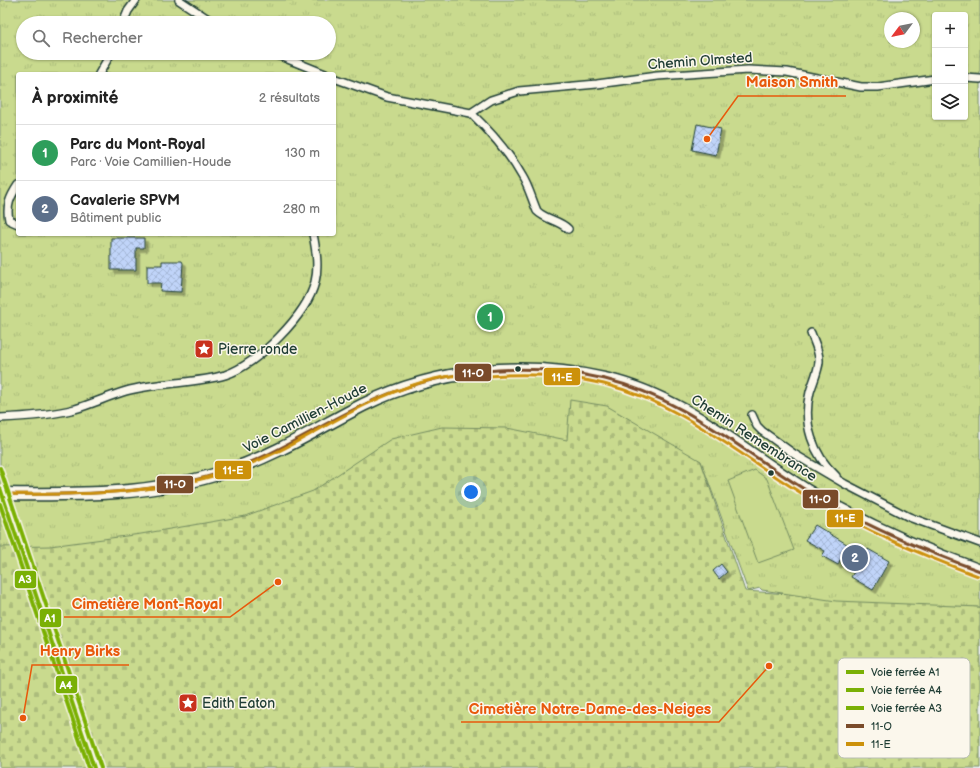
<!DOCTYPE html>
<html lang="fr">
<meta charset="utf-8">
<style>
body{margin:0;font-family:"Balsamiq Sans",sans-serif;background:#f6f6f6;color:#222}
.controls{position:absolute;right:12px;top:12px;display:grid;overflow:hidden;border-radius:4px;box-shadow:0 1px 3px #0004}
.controls button{width:36px;height:36px;display:grid;place-items:center;padding:0;border:0;border-bottom:1px solid #e0e0e0;background:#fff;color:#222;font:20px sans-serif}
.compass{position:absolute;left:884px;top:12px;width:36px;height:36px;border-radius:50%;background:#fff;box-shadow:0 1px 3px #0004;rotate:238deg}
.you{position:absolute;left:471px;top:492px;width:14px;height:14px;margin:-10px;border:3px solid #fff;border-radius:50%;background:#1a73e8;box-shadow:0 0 0 6px #1a73e833}
.badge{display:grid;place-items:center;width:26px;height:26px;border-radius:50%;background:#2563eb;color:#fff;font-size:13px;font-weight:700}
.pin{position:absolute;translate:-50% -50%;border:2px solid #fff;box-shadow:0 1px 4px #0006}
.list{margin:0;padding:0;list-style:none}
h2{display:flex;justify-content:space-between;align-items:center;height:52px;margin:0;padding:0 16px;font-size:17px}
h2 small{font-size:13px;font-weight:400;color:#767676}
.list li{display:grid;grid-template-columns:26px 1fr auto;gap:12px;align-items:center;box-sizing:border-box;height:56px;padding:0 16px;border-top:1px solid #e0e0e0}
.list b{display:block;font-size:15px;white-space:nowrap}
.list p{margin:0;font-size:13px;white-space:nowrap;color:#767676}
.list em{font-size:13px;font-style:normal;color:#767676}
.icon{flex:none;width:22px;height:22px;fill:none;stroke:currentColor;stroke-width:2;stroke-linecap:round;stroke-linejoin:round}
.map{position:relative;flex:none;width:980px;height:768px;overflow:hidden}
.search{position:absolute;background:#fff;box-shadow:0 1px 3px #0004;left:16px;top:16px;width:320px;height:44px;display:flex;align-items:center;gap:10px;box-sizing:border-box;padding:0 14px;border-radius:22px;color:#767676;font-size:15px}
.panel{position:absolute;background:#fff;box-shadow:0 1px 3px #0004;left:16px;top:72px;width:320px;height:164px;border-radius:4px}
.map>svg:first-child{display:block}
.cemetery{fill:url(#cemetery-stones);stroke:#748c61}
.park{fill:url(#park-tufts);stroke:#748c61;fill-rule:evenodd}
.pitch{fill:#c9da8e;stroke:#748c61}
.building{fill:url(#building-cross-hatch);stroke:#1f3d34;filter:url(#shadow)}
.lines{fill:none;stroke-linecap:round;stroke-linejoin:round}
.pedestrian-casing{stroke:#1f3d34;stroke-width:10}
.tertiary-casing{stroke:#1f3d34;stroke-width:15}
.pedestrian{stroke:#fbf7ec;stroke-width:7}
.tertiary{stroke:#fbf7ec;stroke-width:12}
.bus-1-casing{stroke:#fbf7ec;stroke-width:6}
.bus-2-casing{stroke:#fbf7ec;stroke-width:6}
.bus-1{stroke:#7a4b2a;stroke-width:3}
.bus-2{stroke:#cc910a;stroke-width:3}
.rail-1-casing{stroke:#fbf7ec;stroke-width:7}
.rail-2-casing{stroke:#fbf7ec;stroke-width:7}
.rail-3-casing{stroke:#fbf7ec;stroke-width:7}
.rail-1{stroke:#7ab005;stroke-width:4}
.rail-2{stroke:#7ab005;stroke-width:4}
.rail-3{stroke:#7ab005;stroke-width:4}
.bus-dot{fill:#1f3d34;stroke:#fbf7ec;stroke-width:1.5}
.labels{text-anchor:middle;dominant-baseline:central;stroke-width:3;stroke-linejoin:round;paint-order:stroke}
.street-label{font-size:14px;fill:#1f3d34;stroke:#fbf7ec}
.poi-label{font-size:14px;fill:#1f3d34;stroke:#fbf7ec;text-anchor:start}
.key{fill:#fbf7ec;stroke:#b9bfb5;stroke-width:1}
.key-label{font-size:11px;fill:#1f3d34}
.leader{fill:none;stroke:#e8590c;stroke-width:1.5}
.callout-dot{fill:#e8590c;stroke:#fbf7ec;stroke-width:1.5}
.callout-label{font-size:15px;text-anchor:middle;font-weight:bold;fill:#e8590c;stroke:#fbf7ec;stroke-width:3;stroke-linejoin:round;paint-order:stroke}
.line-badge{stroke:#fbf7ec;stroke-width:1.5}
.badge-label{font-size:11px;text-anchor:middle;font-weight:bold;fill:#fff}
</style>
<div class="map">
<svg width="980" height="768" viewBox="0 0 980 768">
<defs>
<pattern id="cemetery-stones" width="16" height="16" patternUnits="userSpaceOnUse"><rect width="16" height="16" fill="#c9da8e"/><path d="M2 7V4a2 2 0 0 1 4 0v3zM10 15v-3a2 2 0 0 1 4 0v3z" fill="#acbc7b"/></pattern>
<pattern id="park-tufts" width="24" height="20" patternUnits="userSpaceOnUse"><rect width="24" height="20" fill="#c9da8e"/><path d="M3 7l-1-3M5 7V3M7 7l1-3M15 17l-1-3M17 17v-4M19 17l1-3" fill="none" stroke="#acbc7b"/></pattern>
<pattern id="building-cross-hatch" width="8" height="8" patternUnits="userSpaceOnUse"><rect width="8" height="8" fill="#c0d4f9"/><path d="M0 0l8 8M0 8l8-8" fill="none" stroke="#a5b7d6"/></pattern>
<filter id="shadow"><feDropShadow dx="3.5" dy="3.5" stdDeviation="0" flood-color="#0004"/></filter>
</defs>
<rect width="100%" height="100%" fill="#e9ecf0"/>
<filter id="ink" filterUnits="userSpaceOnUse"><feTurbulence type="fractalNoise" baseFrequency=".025" numOctaves="2"/><feDisplacementMap in="SourceGraphic" scale="8" xChannelSelector="R" yChannelSelector="G"/><feConvolveMatrix kernelMatrix="1 2 1 2 8 2 1 2 1" color-interpolation-filters="sRGB"/></filter>
<g filter="url(#ink)">
<path class="cemetery" d="M503,387L646,409L691,432L745,591L980,607V768H0V514Z"/>
<path class="park" d="M0,0H980V607L836,601L762,590L760,588L748,591L701,461L607,406L570,400L567,440L507,428L442,427L391,439L313,491L245,516L141,534L50,546L0,547ZM935,15H965V117H935ZM890,18H914V42H890ZM23,23H329V53H23ZM18,74H334V234H18Z"/>
<path class="pitch" d="M755,470L767,479L794,550L758,563L728,481Z"/>
<path class="building" d="M697,124L721,129L716,155L692,150Z
M111,238H144V248H136V270H111Z
M162,261H182L183,263L181,292L160,291L161,283H147V265H162Z
M815,525L865,555L868,549L889,561L873,590L851,577L855,570L840,560L838,565L822,556L825,551L805,540Z
M721,564L727,572L719,579L713,571Z"/>
<g class="lines">
<defs>
<path id="pedestrian" d="M179,0L214,23
M123,23L128,11L136,0
M273,53L325,74
M99,74L111,53
M334,78L387,97L471,113L491,100L519,91L597,84L657,76L748,70L787,72L861,87H878L935,79
M965,78L980,79
M471,113C491,132 509,153 522,176C529,187 532,200 537,211C546,220 559,220 568,229
M18,185C10,197 6,206 9,220L18,224
M811,333C814,342 820,352 819,362C818,372 813,382 810,392C802,423 813,455 836,476
M752,415L757,426L762,431L794,454L845,484L909,517L980,543
M0,418C25,417 51,415 75,409C92,404 109,396 126,391C158,382 193,384 225,375C257,365 307,315 315,282C319,266 316,250 313,234"/>
<path id="tertiary" d="M0,494C80,495 154,496 230,470C278,454 318,428 363,405C438,368 525,361 605,379C685,397 744,453 812,494C866,525 922,550 980,571"/>
</defs>
<use href="#pedestrian" class="pedestrian-casing"/>
<use href="#tertiary" class="tertiary-casing"/>
<use href="#pedestrian" class="pedestrian"/>
<use href="#tertiary" class="tertiary"/>
<defs>
<path id="bus-1" d="M0,494C78,495 156,495 230,470C277,454 318,426 363,405C437,369 525,360 605,379C684,398 744,453 812,494C865,526 922,550 980,571"/>
<path id="bus-2" d="M0,494C78,495 155,495 230,471C279,456 321,426 367,404C396,390 430,376 463,375C471,374 480,376 489,376C527,373 567,375 604,384C681,403 740,456 806,496C860,529 919,554 978,576"/>
</defs>
<use href="#bus-1" class="bus-1-casing"/>
<use href="#bus-2" class="bus-2-casing"/>
<use href="#bus-1" class="bus-1"/>
<use href="#bus-2" class="bus-2"/>
<defs>
<path id="rail-1" d="M0,468L101,768"/>
<path id="rail-2" d="M0,488L94,768"/>
<path id="rail-3" d="M0,504L89,768"/>
</defs>
<use href="#rail-1" class="rail-1-casing"/>
<use href="#rail-2" class="rail-2-casing"/>
<use href="#rail-3" class="rail-3-casing"/>
<use href="#rail-1" class="rail-1"/>
<use href="#rail-2" class="rail-2"/>
<use href="#rail-3" class="rail-3"/>
</g>
</g>
<defs>
<symbol id="sight-square" viewBox="-11 -11 22 22"><rect x="-9" y="-9" width="18" height="18" rx="4" fill="#c8321e" stroke="#fbf7ec"/><path d="M0-6L1.8-2.2L6-1.7L2.9 1.2L3.7 5.4L0 3.3L-3.7 5.4L-2.9 1.2L-6-1.7L-1.8-2.2Z" fill="#fff"/></symbol>
</defs>
<g fill-rule="evenodd">
<use href="#sight-square" x="193" y="338" width="22" height="22"/>
<use href="#sight-square" x="177" y="692" width="22" height="22"/>
</g>
<g class="bus-dot">
<circle cx="518" cy="369" r="3.5"/>
<circle cx="771" cy="473" r="3.5"/>
</g>
<g class="labels">
<g class="street-label">
<text transform="translate(700 61) rotate(-4)">Chemin Olmsted</text>
<text transform="translate(305 418) rotate(-27)">Voie Camillien-Houde</text>
<text transform="translate(754 438) rotate(33)">Chemin Remembrance</text>
</g>
<g class="poi-label">
<text x="218" y="349">Pierre ronde</text>
<text x="202" y="703">Edith Eaton</text>
</g>
</g>
<rect x="838" y="658" width="132" height="100" rx="6" class="key"/>
<rect x="846" y="670" width="18" height="4" fill="#7ab005"/>
<rect x="846" y="688" width="18" height="4" fill="#7ab005"/>
<rect x="846" y="706" width="18" height="4" fill="#7ab005"/>
<rect x="846" y="724" width="18" height="4" fill="#7a4b2a"/>
<rect x="846" y="742" width="18" height="4" fill="#cc910a"/>
<g class="key-label">
<text x="871" y="676">Voie ferrée A1</text>
<text x="871" y="694">Voie ferrée A4</text>
<text x="871" y="712">Voie ferrée A3</text>
<text x="871" y="730">11-O</text>
<text x="871" y="748">11-E</text>
</g>
<path class="leader" d="M707 139L738 96H846M278 582L230 617H64M23 718L32 665H129M769 666L719 722H461"/>
<g class="callout-dot">
<circle cx="707" cy="139" r="4"/>
<circle cx="278" cy="582" r="4"/>
<circle cx="23" cy="718" r="4"/>
<circle cx="769" cy="666" r="4"/>
</g>
<g class="callout-label">
<text x="792" y="87">Maison Smith</text>
<text x="147" y="609">Cimetière Mont-Royal</text>
<text x="80" y="656">Henry Birks</text>
<text x="590" y="714">Cimetière Notre-Dame-des-Neiges</text>
</g>
<g class="line-badge">
<rect x="454" y="363" width="38" height="19" rx="4" fill="#7a4b2a"/>
<rect x="543" y="367" width="38" height="19" rx="4" fill="#cc910a"/>
<rect x="214" y="460" width="38" height="20" rx="4" fill="#cc910a"/>
<rect x="156" y="475" width="38" height="19" rx="4" fill="#7a4b2a"/>
<rect x="802" y="489" width="37" height="20" rx="4" fill="#7a4b2a"/>
<rect x="826" y="509" width="38" height="19" rx="4" fill="#cc910a"/>
<rect x="14" y="570" width="23" height="19" rx="4" fill="#7ab005"/>
<rect x="39" y="608" width="23" height="20" rx="4" fill="#7ab005"/>
<rect x="55" y="675" width="23" height="19" rx="4" fill="#7ab005"/>
</g>
<g class="badge-label">
<text x="473" y="377">11-O</text>
<text x="562" y="381">11-E</text>
<text x="233" y="474">11-E</text>
<text x="175" y="488">11-O</text>
<text x="820" y="503">11-O</text>
<text x="845" y="522">11-E</text>
<text x="25" y="583">A3</text>
<text x="50" y="622">A1</text>
<text x="66" y="689">A4</text>
</g>
</svg>
<div class="controls">
<button>+</button>
<button>−</button>
<button><svg class="icon" aria-label="layers" viewBox="0 0 24 24"><path d="M12 4l9 5-9 5-9-5zM3 14l9 5 9-5"/></svg></button>
</div>
<svg class="compass" viewBox="-18 -18 36 36"><path d="M0-13l5 13h-10z" fill="#e53935"/><path d="M0 13l5-13h-10z" fill="#767676"/></svg>
<div class="you"></div>
<div class="pin badge" style="left:490px;top:317px;background:#2e9e5b">1</div>
<div class="pin badge" style="left:855px;top:558px;background:#5c6f8a">2</div>
<div class="search"><svg class="icon" aria-label="search" viewBox="0 0 24 24"><circle cx="10" cy="10" r="6"/><path d="M15 15l6 6"/></svg>Rechercher</div>
<section class="panel">
<h2>À proximité<small>2 résultats</small></h2>
<ul class="list">
<li><span class="badge" style="background:#2e9e5b">1</span><div><b>Parc du Mont-Royal</b><p>Parc · Voie Camillien-Houde</p></div><em>130 m</em></li>
<li><span class="badge" style="background:#5c6f8a">2</span><div><b>Cavalerie SPVM</b><p>Bâtiment public</p></div><em>280 m</em></li>
</ul>
</section>
</div>
